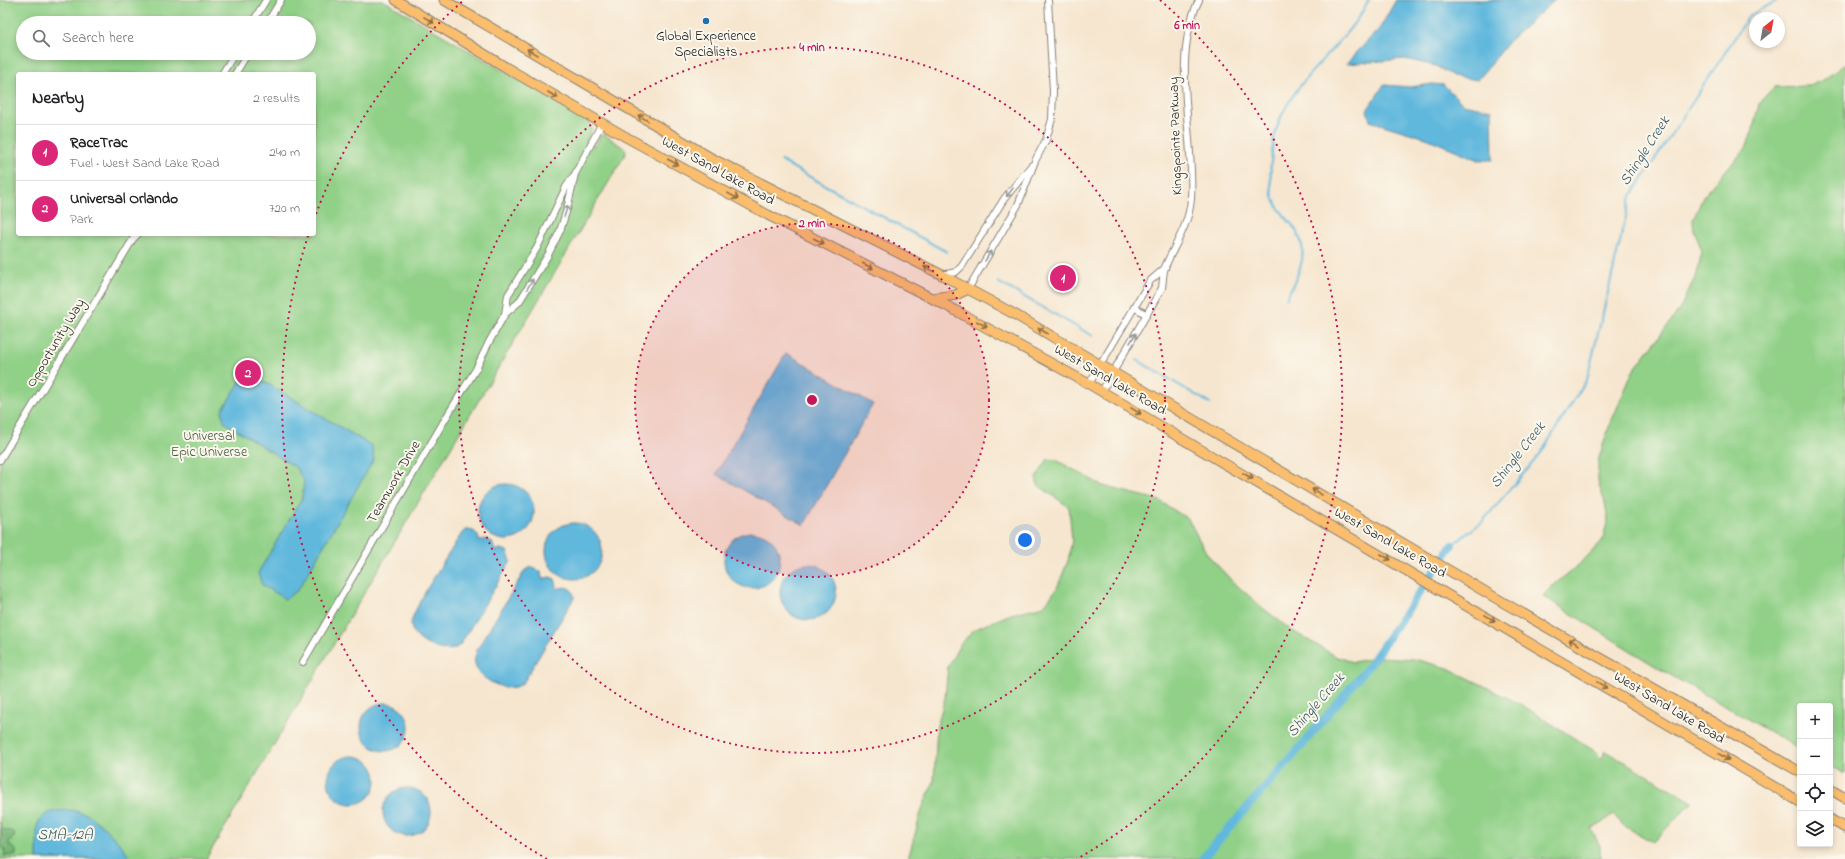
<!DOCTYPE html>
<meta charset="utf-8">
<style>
body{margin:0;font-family:"Indie Flower",sans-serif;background:#f2f2f2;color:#202124}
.controls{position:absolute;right:12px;bottom:12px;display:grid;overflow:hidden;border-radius:4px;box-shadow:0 2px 6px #0003}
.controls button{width:36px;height:36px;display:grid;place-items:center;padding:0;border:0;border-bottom:1px solid #e0e0e0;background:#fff;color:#202124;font:20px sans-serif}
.compass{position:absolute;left:1749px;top:12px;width:36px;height:36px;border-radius:50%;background:#fff;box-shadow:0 2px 6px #0003;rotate:31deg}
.you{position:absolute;left:1025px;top:540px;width:14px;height:14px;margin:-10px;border:3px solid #fff;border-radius:50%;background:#1a73e8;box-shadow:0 0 0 6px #1a73e833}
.badge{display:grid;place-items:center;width:26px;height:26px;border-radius:50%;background:#db2777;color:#fff;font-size:13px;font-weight:700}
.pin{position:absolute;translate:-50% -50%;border:2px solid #fff;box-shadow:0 1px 4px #0006}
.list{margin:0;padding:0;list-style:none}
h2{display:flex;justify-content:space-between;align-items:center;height:52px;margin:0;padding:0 16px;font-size:17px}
h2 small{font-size:13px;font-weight:400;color:#757577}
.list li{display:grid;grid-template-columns:26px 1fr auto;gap:12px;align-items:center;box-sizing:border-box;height:56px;padding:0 16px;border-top:1px solid #e0e0e0}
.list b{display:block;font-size:15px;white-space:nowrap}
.list p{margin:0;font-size:13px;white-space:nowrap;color:#757577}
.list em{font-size:13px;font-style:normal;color:#757577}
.icon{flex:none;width:22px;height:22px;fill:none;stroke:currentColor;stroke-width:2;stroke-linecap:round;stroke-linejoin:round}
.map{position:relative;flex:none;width:1845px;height:859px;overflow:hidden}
.search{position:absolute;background:#fff;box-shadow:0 2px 6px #0003;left:16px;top:16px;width:300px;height:44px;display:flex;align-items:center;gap:10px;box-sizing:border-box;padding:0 14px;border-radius:22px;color:#757577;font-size:15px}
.panel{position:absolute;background:#fff;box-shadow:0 2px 6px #0003;left:16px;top:72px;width:300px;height:164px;border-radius:4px}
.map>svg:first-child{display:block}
.green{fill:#90d087;stroke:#567652;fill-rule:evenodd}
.forest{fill:#74b274;stroke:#486748}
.water{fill:#60b8dd;stroke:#3e6a7c}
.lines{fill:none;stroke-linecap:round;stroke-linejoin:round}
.stream{stroke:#60b8dd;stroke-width:2}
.canal{stroke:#60b8dd;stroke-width:8}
.minor-casing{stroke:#898176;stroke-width:8}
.primary-casing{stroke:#898176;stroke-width:11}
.minor{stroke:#fff;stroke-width:6}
.primary{stroke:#fabe6e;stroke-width:9}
.oneway{stroke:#8b6d45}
.oneway2{stroke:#999}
.ring{fill:none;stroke:#c2185b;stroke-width:2;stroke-dasharray:2 4}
.poi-dot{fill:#1f6fb2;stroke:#fbf7ec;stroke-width:1.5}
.labels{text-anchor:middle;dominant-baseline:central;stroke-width:4;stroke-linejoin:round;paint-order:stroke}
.poi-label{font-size:14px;fill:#1c1c1c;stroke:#fbf7ec}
.street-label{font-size:14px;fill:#1c1c1c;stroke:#fbf7ec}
.park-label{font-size:14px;fill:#455b41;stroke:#fbf7ec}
.water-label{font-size:15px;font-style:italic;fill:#375a69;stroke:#fbf7ec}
.centre{fill:#c2185b;stroke:#fbf7ec;stroke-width:2}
.ring-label{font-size:12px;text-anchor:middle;font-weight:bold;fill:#c2185b;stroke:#fbf7ec;stroke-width:4;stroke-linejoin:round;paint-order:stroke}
</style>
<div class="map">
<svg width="1845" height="859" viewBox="0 0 1845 859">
<rect width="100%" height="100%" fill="#fbf7ec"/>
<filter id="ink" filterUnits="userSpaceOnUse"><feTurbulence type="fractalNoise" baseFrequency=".025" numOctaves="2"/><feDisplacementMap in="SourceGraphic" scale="8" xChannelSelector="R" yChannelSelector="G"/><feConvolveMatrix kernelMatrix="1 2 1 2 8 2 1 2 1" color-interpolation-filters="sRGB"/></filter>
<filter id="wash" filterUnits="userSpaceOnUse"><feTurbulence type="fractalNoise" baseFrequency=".012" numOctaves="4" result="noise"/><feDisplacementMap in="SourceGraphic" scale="16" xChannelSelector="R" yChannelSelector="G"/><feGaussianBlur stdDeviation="0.9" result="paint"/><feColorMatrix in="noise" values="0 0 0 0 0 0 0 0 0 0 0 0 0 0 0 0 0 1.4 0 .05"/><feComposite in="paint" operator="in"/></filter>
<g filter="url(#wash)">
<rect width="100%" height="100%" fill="#f6e6cf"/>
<path class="green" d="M0,0H383L586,120L590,122L592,129L586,141L595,146L599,137L604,134L625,149L626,153L206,859H0ZM23,23H309V53H23ZM18,74H314V234H18Z
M1845,64V774L1830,766V706H1800V749L1660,669L1543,596L1549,589L1582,562L1602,541L1608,520L1605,503L1598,482V461L1609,427L1633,371L1678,312L1697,274L1702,250L1694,231L1693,220L1703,197L1716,181L1746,148L1753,129L1759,104L1768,93L1775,87L1809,86L1822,81Z
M1048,459L1056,460L1103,486L1158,500L1188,519L1207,554L1232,581L1264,609L1291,630L1337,657L1353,662L1380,657L1414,659L1448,668L1522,705L1596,752L1601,759L1606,751L1693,802L1653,842L1624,826L1614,815L1591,829L1600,846V859H908L922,809L934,781L937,726L945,698L948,666L961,643L975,629L1011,614L1044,606L1057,588L1068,561L1072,540L1069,507L1038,485L1036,478Z"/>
<path class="forest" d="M0,822C3,834 7,828 15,833L14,837L9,842V845L16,850V855L4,856L5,849L0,846L2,835Z"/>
<path class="water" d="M1396,0H1555L1512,38L1478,80L1453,76L1436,66L1405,59L1346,64L1380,28Z
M1432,84L1444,85L1463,104L1492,110L1493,160H1479L1426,138L1370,121L1367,110L1384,85L1410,87Z
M786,353L873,404L804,525L716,474Z
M258,378L372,446L374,459L298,590L285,599L262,585L258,573L302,498L304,481L295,467L224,422L222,410L242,379Z
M478 512a28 28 0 1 1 56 0a28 28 0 1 1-56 0Z
M546 551a28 28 0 1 1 56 0a28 28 0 1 1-56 0Z
M465,530C473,529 479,533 479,541L486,539L492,542L495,551L500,549L507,551L511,561L460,645C447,658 412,642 411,625C411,610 452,549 462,533Z
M724 560a28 28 0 1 1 56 0a28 28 0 1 1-56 0Z
M780 592a28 28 0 1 1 56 0a28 28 0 1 1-56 0Z
M532,567L541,572L542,579L550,577L555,579L558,589C566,585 574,588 574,598L523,683C510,695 481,681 476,667C473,660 476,654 478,648L525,570Z
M361 727a24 24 0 1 1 48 0a24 24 0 1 1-48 0Z
M328 780a24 24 0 1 1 48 0a24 24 0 1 1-48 0Z
M383 812a24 24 0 1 1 48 0a24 24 0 1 1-48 0Z
M69,810C75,811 82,812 88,815C99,822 126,847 130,859H37V826C43,811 54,811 69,810Z"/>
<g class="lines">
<path class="stream" d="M781,161L947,252
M998,282L1093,336
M1286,299C1296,279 1309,257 1299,236C1294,224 1282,215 1276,204C1267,187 1271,156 1274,138C1286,82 1343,50 1369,0
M1137,360L1211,404
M1452,545L1482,522L1541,453L1587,379L1631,196L1749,16L1778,0"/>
<path class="canal" d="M1202,859L1296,752L1371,663L1452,545"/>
</g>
</g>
<g filter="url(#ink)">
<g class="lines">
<defs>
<path id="minor" d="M252,23L266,0
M267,23L281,0
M222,74L235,53
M235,74L248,53
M942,275L956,272L962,266L1004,199L1031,166
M968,289L1018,205L1035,161L1046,140L1052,119L1053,91L1048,0
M1134,307L1147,315
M505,314L508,295L537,248L566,187L575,174L602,123
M1089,384L1150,281L1165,268
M1102,391L1162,288C1163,281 1163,273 1165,267C1175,244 1189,225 1191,199C1195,136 1170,58 1199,0
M0,460L133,239L138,234
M303,662L444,421L476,369L489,342L505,314L519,302L548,255L560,231L567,209L575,174"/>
<path id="primary" d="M396,0L507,68L626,137L768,215L947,306L1089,384L1800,802
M444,0L713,159L942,275L1014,314L1506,604L1800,772
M933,298L956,295L968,289
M1830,789L1845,798
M1830,819L1845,828"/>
</defs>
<use href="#minor" class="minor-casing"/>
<use href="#primary" class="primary-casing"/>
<use href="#minor" class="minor"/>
<use href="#primary" class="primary"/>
</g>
<defs><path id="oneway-shaft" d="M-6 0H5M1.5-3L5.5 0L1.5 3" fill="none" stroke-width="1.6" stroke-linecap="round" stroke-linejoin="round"/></defs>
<g class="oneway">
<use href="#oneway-shaft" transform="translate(429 20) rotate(32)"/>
<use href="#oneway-shaft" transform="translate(532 52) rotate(-149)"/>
<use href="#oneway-shaft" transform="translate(553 95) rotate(30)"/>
<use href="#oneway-shaft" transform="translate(643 118) rotate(-149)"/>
<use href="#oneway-shaft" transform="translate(673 162) rotate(28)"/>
<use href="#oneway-shaft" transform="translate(733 196) rotate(29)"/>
<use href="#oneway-shaft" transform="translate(819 241) rotate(27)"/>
<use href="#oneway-shaft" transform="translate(868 266) rotate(27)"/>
<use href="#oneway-shaft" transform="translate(929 269) rotate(-153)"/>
<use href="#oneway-shaft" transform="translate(982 324) rotate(28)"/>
<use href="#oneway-shaft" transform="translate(1043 331) rotate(-150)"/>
<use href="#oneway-shaft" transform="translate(1136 411) rotate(31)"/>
<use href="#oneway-shaft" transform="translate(1248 476) rotate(30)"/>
<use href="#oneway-shaft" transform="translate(1317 492) rotate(-149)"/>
<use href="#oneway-shaft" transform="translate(1386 557) rotate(30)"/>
<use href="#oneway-shaft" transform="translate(1490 618) rotate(31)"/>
<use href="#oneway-shaft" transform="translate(1574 642) rotate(-151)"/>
<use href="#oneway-shaft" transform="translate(1602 685) rotate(31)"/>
<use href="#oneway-shaft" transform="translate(1724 757) rotate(31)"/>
</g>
<g class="oneway2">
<use href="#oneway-shaft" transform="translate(1010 192) rotate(127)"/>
<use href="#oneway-shaft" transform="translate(566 211) rotate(-73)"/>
<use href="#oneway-shaft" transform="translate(988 256) rotate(-59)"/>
<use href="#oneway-shaft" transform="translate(530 284) rotate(-59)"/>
<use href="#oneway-shaft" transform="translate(1133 338) rotate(-59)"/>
</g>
</g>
<circle cx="812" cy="400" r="177" fill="#c2185b" fill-opacity=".12"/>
<g class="ring">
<circle cx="812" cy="400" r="177"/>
<circle cx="812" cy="400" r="353"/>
<path d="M547 859A530 530 0 0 1 308 236M316 214A530 530 0 0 1 464 0M1160 0A530 530 0 0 1 1077 859"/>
</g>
<circle class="poi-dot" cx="706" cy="21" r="4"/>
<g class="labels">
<g class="poi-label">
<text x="706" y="36">Global Experience<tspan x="706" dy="16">Specialists</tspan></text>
</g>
<g class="street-label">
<text transform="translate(1176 136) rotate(-92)">Kingspointe Parkway</text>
<text transform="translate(718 171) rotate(29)">West Sand Lake Road</text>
<text transform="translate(56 343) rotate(-59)">Opportunity Way</text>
<text transform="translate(1110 380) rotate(30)">West Sand Lake Road</text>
<text transform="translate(394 482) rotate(-60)">Teamwork Drive</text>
<text transform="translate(1390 543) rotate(30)">West Sand Lake Road</text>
<text transform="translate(1669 708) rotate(31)">West Sand Lake Road</text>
</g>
<g class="park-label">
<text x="209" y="436">Universal<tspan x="209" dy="16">Epic Universe</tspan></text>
</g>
<g class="water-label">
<text transform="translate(1645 151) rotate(-57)">Shingle Creek</text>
<text transform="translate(1518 455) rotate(-52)">Shingle Creek</text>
<text transform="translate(1316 705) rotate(-49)">Shingle Creek</text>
<text x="65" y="835">SMA-12A</text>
</g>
</g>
<circle cx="812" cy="400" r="6" class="centre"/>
<g class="ring-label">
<text x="1187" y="29">6 min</text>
<text x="812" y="51">4 min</text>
<text x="812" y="227">2 min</text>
</g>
</svg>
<div class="controls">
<button>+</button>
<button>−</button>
<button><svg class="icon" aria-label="locate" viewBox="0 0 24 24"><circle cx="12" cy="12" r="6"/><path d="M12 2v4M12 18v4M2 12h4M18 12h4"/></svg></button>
<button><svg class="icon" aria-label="layers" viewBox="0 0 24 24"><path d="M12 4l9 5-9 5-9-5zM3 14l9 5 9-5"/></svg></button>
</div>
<svg class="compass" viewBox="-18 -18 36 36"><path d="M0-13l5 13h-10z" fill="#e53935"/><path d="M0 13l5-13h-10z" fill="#757577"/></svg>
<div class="you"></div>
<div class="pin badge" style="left:1063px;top:278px">1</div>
<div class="pin badge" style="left:248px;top:373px">2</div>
<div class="search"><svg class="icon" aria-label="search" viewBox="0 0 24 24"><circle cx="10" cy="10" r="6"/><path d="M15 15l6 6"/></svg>Search here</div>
<section class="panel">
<h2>Nearby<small>2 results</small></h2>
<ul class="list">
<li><span class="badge">1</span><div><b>RaceTrac</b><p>Fuel · West Sand Lake Road</p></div><em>240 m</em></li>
<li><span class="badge">2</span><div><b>Universal Orlando</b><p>Park</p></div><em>720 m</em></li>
</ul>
</section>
</div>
